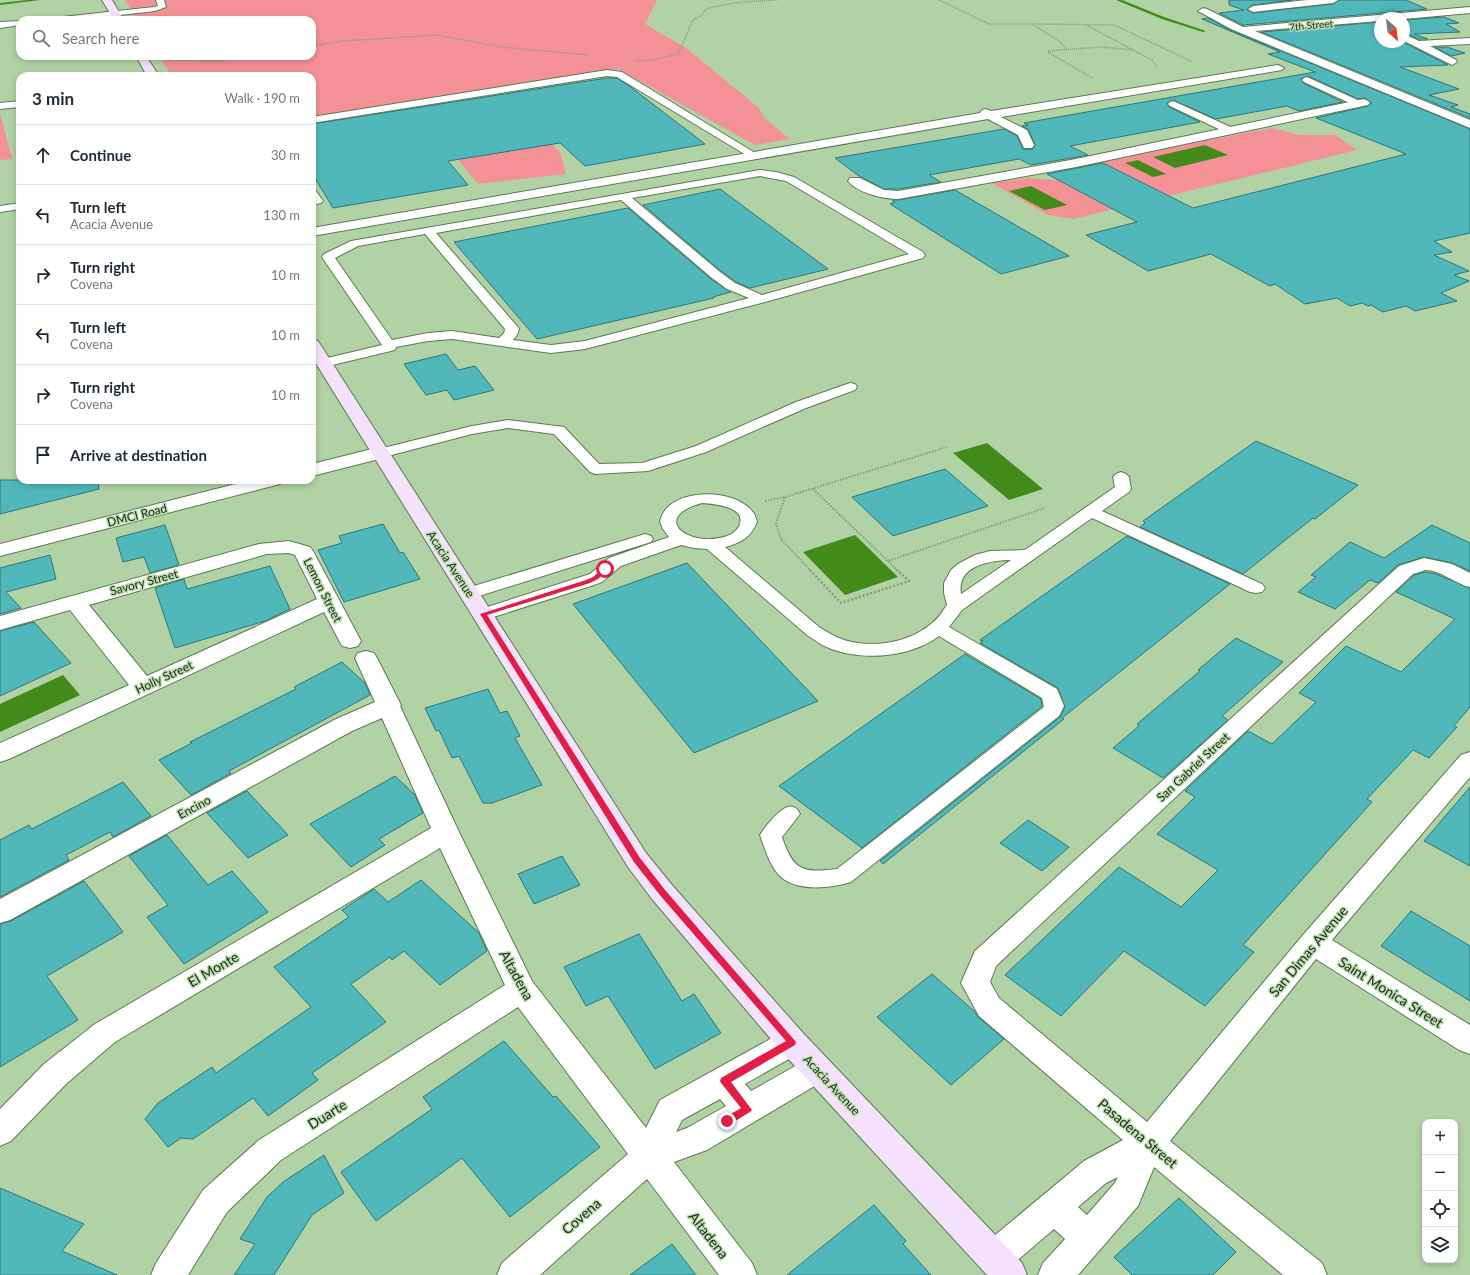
<!DOCTYPE html>
<meta charset="utf-8">
<style>
body{margin:0;font-family:Lato,sans-serif;background:#f6f6f7;color:#1f2937}
.controls{position:absolute;right:12px;bottom:12px;display:grid;overflow:hidden;border-radius:8px;box-shadow:0 2px 6px #0003}
.controls button{width:36px;height:36px;display:grid;place-items:center;padding:0;border:0;border-bottom:1px solid #e0e1e3;background:#fff;color:#1f2937;font:20px sans-serif}
.compass{position:absolute;left:1374px;top:12px;width:36px;height:36px;border-radius:50%;background:#fff;box-shadow:0 2px 6px #0003;rotate:152deg}
.stop{position:absolute;width:12px;height:12px;margin:-9px;border:3px solid #e11d48;border-radius:50%;background:#fff}
.stop.end{background:#e11d48;border-color:#fff;box-shadow:0 1px 4px #0008}
.list{margin:0;padding:0;list-style:none}
h2{display:flex;justify-content:space-between;align-items:center;height:52px;margin:0;padding:0 16px;font-size:17px}
h2 small{font-size:13px;font-weight:400;color:#747a83}
.list li{display:grid;grid-template-columns:26px 1fr auto;gap:12px;align-items:center;box-sizing:border-box;height:60px;padding:0 16px;border-top:1px solid #e0e1e3}
.list b{display:block;font-size:15px;white-space:nowrap}
.list p{margin:0;font-size:13px;white-space:nowrap;color:#747a83}
.list em{font-size:13px;font-style:normal;color:#747a83}
.icon{flex:none;width:22px;height:22px;fill:none;stroke:currentColor;stroke-width:2;stroke-linecap:round;stroke-linejoin:round}
.map{position:relative;flex:none;width:1470px;height:1275px;overflow:hidden}
.search{position:absolute;background:#fff;box-shadow:0 2px 6px #0003;left:16px;top:16px;width:300px;height:44px;display:flex;align-items:center;gap:10px;box-sizing:border-box;padding:0 14px;border-radius:12px;color:#747a83;font-size:15px}
.panel{position:absolute;background:#fff;box-shadow:0 2px 6px #0003;left:16px;top:72px;width:300px;height:412px;border-radius:12px}
.map>svg:first-child{display:block}
.green{fill:#f49196}
.water{fill:#428b1b}
.lines{fill:none;stroke-linecap:round;stroke-linejoin:round}
.stream{fill:#428b1b;fill-rule:evenodd}
.building{fill:#50b8bb;stroke:#2c7779}
.lane-casing{stroke:#5c7b51;stroke-width:2}
.street-casing{stroke:#5c7b51;stroke-width:2}
.secondary-casing{stroke:#5c7b51;stroke-width:2}
.path-far2{stroke:#839e79;stroke-width:1.5;stroke-dasharray:1 1;stroke-linecap:butt}
.path-far1{stroke:#839e79;stroke-width:2;stroke-dasharray:1.5 1.5;stroke-linecap:butt}
.path{stroke:#839e79;stroke-width:2.5;stroke-dasharray:2 2;stroke-linecap:butt}
.lane{fill:#fff;fill-rule:evenodd}
.street{fill:#fff;fill-rule:evenodd}
.secondary{fill:#f4e1fb;fill-rule:evenodd}
.route{fill:#e11d48}
.labels{text-anchor:middle;dominant-baseline:central;stroke-width:3;stroke-linejoin:round;paint-order:stroke}
.far-street-label{font-size:10px;fill:#1a2716;stroke:#bddfb1}
.street-label{font-size:12px;fill:#1a2716;stroke:#bddfb1}
.near-street-label{font-size:14px;fill:#1a2716;stroke:#bddfb1}
</style>
<div class="map">
<svg width="1470" height="1275" viewBox="0 0 1470 1275">
<rect width="100%" height="100%" fill="#b0d2a4"/>
<path class="green" d="M125,0H657L645,24L686,48L759,108L765,119L790,139L755,145L618,69L312,116V76H172L159,56H312V20H137Z
M0,113L12,159L0,160Z
M522,117L560,152L566,174L478,184L453,153Z
M1272,128L1300,135H1335L1357,150L1073,219L1048,215L992,183L1029,178L1073,182L1094,168V162Z"/>
<path class="water" d="M1205,145L1228,155L1175,168L1153,157Z
M1138,160L1166,174L1153,177L1125,163Z
M1031,186L1067,205L1045,210L1009,191Z
M987,443L1043,489L1009,500L953,453Z
M855,535L898,577L845,595L803,552Z
M63,675L80,695L0,732V704Z"/>
<g class="lines">
<path class="stream" d="M27,0H40L0,5V3Z
M1116,0H1122L1164,17L1206,31L1203,32L1162,19Z"/>
</g>
<path class="building" d="M1229,0H1293L1252,5L1247,10L1253,13L1333,4L1339,0H1406L1427,9L1243,25L1219,13L1244,10L1229,5Z
M1444,17L1459,23L1446,24L1460,32L1414,34L1428,39H1419L1404,33V20Z
M1208,18L1230,30L1470,129V233L1434,241L1452,252L1434,255L1469,271L1454,275L1469,281L1441,293L1457,301L1415,311L1406,306L1383,312L1371,305L1368,306L1362,303L1350,306L1337,298L1305,304L1275,284L1270,286L1211,254L1148,271L1086,235L1137,222L1047,174L1103,163L1193,208L1406,154L1316,118L1368,106L1372,103L1365,98L1358,99L1308,76L1301,79L1303,83L1343,102L1299,111L1287,106L1216,119L1173,100L1167,103L1169,107L1200,122L1070,146L1088,155L1031,165L1019,159L929,175L941,182L898,189H884L859,176L835,158L1004,129L1017,136L1023,149L1032,150L1035,144L1028,129L1022,126L1028,125L1024,123L1315,72L1268,54L1280,52L1202,19Z
M1380,22V42H1403L1448,65L1400,67L1459,89L1429,95L1458,105L1451,107L1470,114V118L1261,32Z
M1435,47H1447L1465,53L1451,56Z
M607,78H617L632,88L705,144L585,166L560,143L448,161L468,185L333,208L312,173V124Z
M720,189L828,269L750,288L736,282L721,271L643,205Z
M955,190L1069,256L1001,274L890,204L895,202L892,200H898Z
M628,208L711,279L731,292L713,297L714,298L537,339L454,242Z
M446,354L458,370L475,366L494,390L454,400L447,390L426,395L404,364Z
M1256,441L1358,485L1315,519L1313,518L1243,574L1140,527L1145,523L1143,521Z
M945,469L988,506L893,536L852,497Z
M0,480H98L99,489L0,514Z
M383,524L400,553L403,552L420,579L344,602L318,550L342,543L339,536Z
M165,525L179,565L150,573L144,557L123,562L116,538Z
M1432,525L1470,543V571L1452,563L1424,557L1398,565L1378,583L1370,580L1335,609L1298,592L1316,577L1311,575L1350,542L1384,558Z
M1127,536L1230,584L1062,718L1064,719L883,864L880,861L1060,717L1065,707L1058,688L980,643L983,641L980,640Z
M50,555L56,579L6,592L21,608L0,614V568Z
M687,563L818,701L694,753L573,604Z
M270,566L290,609L265,621L175,648L155,588L184,579L187,589Z
M1425,572L1436,574L1470,588V707L1454,726L1457,727L1429,758L1413,750L1367,799L1372,802L1243,945L1254,952L1205,1006L1124,951L1061,1016L1005,975L1119,867L1181,907L1218,870L1157,834L1195,797L1185,791L1248,731L1272,744L1316,702L1299,693L1346,646L1401,672L1455,619L1396,592L1414,575Z
M34,622L71,663L0,696V631Z
M1236,638L1283,662L1222,716L1228,720L1163,778L1113,748L1139,726L1137,724L1200,671L1198,670Z
M965,654L1041,699L1042,706L862,848L779,786Z
M342,662L365,683L370,695L229,771L231,773L191,795L159,760L192,743L190,742L296,689L294,687Z
M488,689L500,713L507,711L520,736L515,738L542,785L492,803H483L459,756L452,758L439,730L436,731L425,708Z
M395,776L415,795L423,813L379,839L385,845L351,867L310,824Z
M123,782L151,816L113,837L110,832L66,855L69,860L0,897V840L29,825L32,829Z
M1470,787V866L1424,841Z
M247,791L288,835L248,858L207,813Z
M1028,820L1069,847L1042,871L1000,843Z
M167,835L208,885L232,871L268,912L184,964L147,917L168,905L129,856Z
M562,856L580,885L534,904L518,874Z
M421,880L479,933L487,951L440,985L404,951L392,960L390,957L351,984L386,1022L312,1073L318,1080L268,1116L253,1098L193,1139L181,1138L168,1147L145,1119L158,1103L212,1067L216,1073L311,1007L274,967L349,917L342,910L374,889L388,902Z
M84,881L123,932L47,976L78,1020L0,1067V924L11,921Z
M1411,911L1470,946V1001L1381,946Z
M639,934L682,1001L694,994L721,1033L655,1069L608,996L586,1006L564,967Z
M932,974L974,1011L978,1017L1004,1039L951,1085L877,1017Z
M504,1041L553,1097L556,1096L600,1147L510,1217L462,1158L376,1221L341,1172L432,1109L423,1097Z
M324,1155L344,1193L312,1215L274,1275H234L255,1244L240,1239L267,1197L283,1182Z
M0,1188L84,1224L62,1251L117,1275H0Z
M1179,1198L1236,1252L1213,1275H1132L1114,1257Z
M874,1205L906,1241L903,1244L931,1275H787Z
M672,1244L696,1275H630Z"/>
<g class="lines">
<defs>
<path id="lane" d="M156,0H164L166,7L155,11L76,20H49L53,18L154,7L158,6Z
M20,21V25L0,28V22Z
M607,70L622,72L760,156L755,159L751,158L617,77L607,76L312,123V117Z
M1307,77L1362,102L1364,104L1362,106H1356L1304,82L1302,80L1304,78Z
M20,101V107L0,109V103Z
M1173,101L1235,129L1236,131L1231,134L1227,133L1170,106L1168,104L1170,102Z
M760,170L776,172L794,177L923,252L925,255L923,258L765,302L585,349L551,353L452,339L428,341L396,347L395,350L324,367L319,366L317,363L319,360L382,345L322,257L324,254L351,241ZM760,176L786,181L909,254L762,295L735,283L720,272L632,198ZM621,200L712,278L727,289L749,298L585,341L551,345L513,340L517,335L519,329L517,326L436,233ZM425,234L505,329L504,333L499,338L452,331L428,333L392,340L335,258L358,246Z
M312,190L316,191L323,201L321,203L317,204L312,202Z
M20,203V209L0,212V206Z
M850,383L855,384L857,387L855,390L806,408L706,452L648,471L595,474L590,472L554,434L508,428L472,434L380,458L375,456L372,453L375,450L472,426L508,420L564,427L599,464L642,463L696,446L796,402Z
M1121,472L1126,474L1129,477L1131,489L1129,492L1102,511L1262,584L1265,588L1262,592L1256,593L1250,592L1092,518L962,610L949,627L1057,689L1064,706L1059,716L851,882C831,888 798,892 781,877C770,867 765,849 760,835C765,827 779,809 788,807C791,806 794,807 797,809L800,814L782,837C793,871 803,873 837,869L1044,707L1042,698L939,636C908,659 857,662 822,645C817,642 812,638 807,635L707,549L694,548L681,545L621,566L602,582L594,585L484,620L478,618L475,614L478,610L590,574L609,558L669,537L663,529L660,522C666,487 733,487 752,511C755,514 756,518 757,522C751,537 741,543 725,547L819,627C827,632 835,637 844,640C872,649 908,643 931,624C938,619 942,612 947,605L944,593V583L951,570L958,564L975,555L990,551L1025,550L1115,487L1113,477L1116,474ZM702,503C713,504 745,506 740,524C738,530 732,534 727,536C690,549 648,518 702,503ZM1011,560L961,594C956,566 990,560 1011,560Z
M645,534L651,536L653,539L651,542L476,597L470,598L464,597L461,593L464,589Z"/>
<path id="street" d="M1307,0H1338L1333,3L1253,12L1248,9L1253,6Z
M1470,7V13L1404,19V18H1380V21L1255,31L1470,120V128L1231,29L1198,11L1203,8L1207,9L1243,27Z
M1404,34L1419,41L1470,38V44L1430,46L1456,60L1457,62L1452,65L1404,41Z
M1278,65L1284,68L1282,70L1001,117L1027,130L1034,145L1032,148H1024L1018,135L988,119L312,236V228L980,113L982,110L986,109L991,111Z
M1364,99L1368,101L1370,103L1368,105L1076,167L898,199C884,199 857,193 848,181L850,178H860L884,190L898,191L1076,159Z
M380,447L387,449L389,453L387,457L312,476V464Z
M251,480H282L280,484L0,556V544Z
M289,541L310,547L313,551L361,641L358,646L350,648L342,646L324,612L9,759L0,762V743L129,685L70,610L0,630V616L259,544ZM288,553L295,555L317,599L147,676L89,605L267,554Z
M1424,558L1452,564L1470,573V587C1455,584 1441,570 1425,570C1422,571 1417,573 1413,574L996,966L990,982L999,998L1147,1122L1303,935L1461,755L1470,752V777L1332,940L1470,1025V1054L1459,1050L1316,959L1170,1141L1322,1263L1327,1275H1283L1154,1167L1138,1206L1078,1275H1038L1043,1263L1065,1239L1054,1229L1006,1270L994,1275L982,1270L977,1258L982,1246L1084,1161L1123,1140L979,1016L961,983L975,951L1399,566ZM1118,1177L1114,1184L1087,1215L1078,1207L1106,1183Z
M366,651L374,653L377,658L401,705L400,706L459,832L532,981L646,1128L660,1100L781,1033L792,1029L803,1033L807,1042L803,1051L745,1084L751,1091L806,1060L817,1056L828,1060L832,1069L828,1078L707,1150L674,1162L752,1263L757,1275H719L647,1179L540,1275H497L502,1263L628,1154L518,1007L281,1160L227,1212L188,1275H151L156,1263L203,1190L259,1140L505,985L440,848L115,1042L66,1084L11,1141L0,1146V1109L44,1064L95,1024L431,828L382,718L352,731L10,920L0,923V899L336,719L375,702L355,658L358,653ZM720,1099L726,1106L687,1128L676,1132L682,1120Z"/>
<path id="secondary" d="M102,0H112L124,20H114Z
M136,56H146L159,76H147Z
M312,339L318,341L320,344L646,853L672,885L803,1033L1022,1263L1027,1275H987L781,1051L652,899L628,867L312,357Z"/>
</defs>
<use href="#lane" class="lane-casing"/>
<use href="#street" class="street-casing"/>
<use href="#secondary" class="secondary-casing"/>
<path class="path-far2" d="M939,0L989,24H1032
M1088,26L1152,60L1157,67
M312,46L343,41L437,35L501,47L588,55
M1067,49L1059,41L1032,24L1114,25L1193,62
M1048,51L1101,47L1133,50
M1048,52L1092,78
M168,60L219,61L249,56
M636,61L652,60L678,54L693,20L702,15L705,10L712,7L741,2L777,0"/>
<path class="path-far1" d="M813,489L888,561
M785,497L776,523L781,539L811,571
M765,501L785,497L947,447
M898,571L888,561L1045,508"/>
<path class="path" d="M810,570L841,603L909,581L897,570"/>
<use href="#lane" class="lane"/>
<use href="#street" class="street"/>
<use href="#secondary" class="secondary"/>
</g>
<path class="route" d="M603,568L608,569L598,579L590,583L487,615L640,858L665,890L796,1042L795,1045L731,1082L752,1110L750,1112L727,1126L724,1124L722,1121L724,1118L741,1108L721,1083L720,1081L721,1078L786,1041L659,894L634,862L480,614L586,580L593,577Z"/>
<g class="labels">
<g class="far-street-label">
<text transform="translate(1311 25) rotate(-5)">7th Street</text>
</g>
<g class="street-label">
<text transform="translate(137 515) rotate(-14)">DMCI Road</text>
<text transform="translate(451 564) rotate(57)">Acacia Avenue</text>
<text transform="translate(144 582) rotate(-15)">Savory Street</text>
<text transform="translate(323 590) rotate(63)">Lemon Street</text>
<text transform="translate(164 677) rotate(-25)">Holly Street</text>
<text transform="translate(1193 767) rotate(-43)">San Gabriel Street</text>
<text transform="translate(194 807) rotate(-28)">Encino</text>
<text transform="translate(832 1085) rotate(47)">Acacia Avenue</text>
</g>
<g class="near-street-label">
<text transform="translate(1308 951) rotate(-50)">San Dimas Avenue</text>
<text transform="translate(213 969) rotate(-30)">El Monte</text>
<text transform="translate(517 975) rotate(61)">Altadena</text>
<text transform="translate(1391 992) rotate(32)">Saint Monica Street</text>
<text transform="translate(327 1114) rotate(-32)">Duarte</text>
<text transform="translate(1138 1133) rotate(40)">Pasadena Street</text>
<text transform="translate(581 1216) rotate(-41)">Covena</text>
<text transform="translate(709 1235) rotate(52)">Altadena</text>
</g>
</g>
</svg>
<div class="controls">
<button>+</button>
<button>−</button>
<button><svg class="icon" aria-label="locate" viewBox="0 0 24 24"><circle cx="12" cy="12" r="6"/><path d="M12 2v4M12 18v4M2 12h4M18 12h4"/></svg></button>
<button><svg class="icon" aria-label="layers" viewBox="0 0 24 24"><path d="M12 4l9 5-9 5-9-5zM3 14l9 5 9-5"/></svg></button>
</div>
<svg class="compass" viewBox="-18 -18 36 36"><path d="M0-13l5 13h-10z" fill="#e53935"/><path d="M0 13l5-13h-10z" fill="#747a83"/></svg>
<div class="stop" style="left:605px;top:569px"></div>
<div class="stop end" style="left:727px;top:1121px"></div>
<div class="search"><svg class="icon" aria-label="search" viewBox="0 0 24 24"><circle cx="10" cy="10" r="6"/><path d="M15 15l6 6"/></svg>Search here</div>
<section class="panel">
<h2>3 min<small>Walk · 190 m</small></h2>
<ul class="list">
<li><svg class="icon" aria-label="ahead" viewBox="0 0 24 24"><path d="M12 20V5M6 11l6-6 6 6"/></svg><div><b>Continue</b></div><em>30 m</em></li>
<li><svg class="icon" aria-label="left" viewBox="0 0 24 24"><path d="M17 20v-9H6M10 6l-5 5 5 5"/></svg><div><b>Turn left</b><p>Acacia Avenue</p></div><em>130 m</em></li>
<li><svg class="icon" aria-label="right" viewBox="0 0 24 24"><path d="M7 20v-9h11M14 6l5 5-5 5"/></svg><div><b>Turn right</b><p>Covena</p></div><em>10 m</em></li>
<li><svg class="icon" aria-label="left" viewBox="0 0 24 24"><path d="M17 20v-9H6M10 6l-5 5 5 5"/></svg><div><b>Turn left</b><p>Covena</p></div><em>10 m</em></li>
<li><svg class="icon" aria-label="right" viewBox="0 0 24 24"><path d="M7 20v-9h11M14 6l5 5-5 5"/></svg><div><b>Turn right</b><p>Covena</p></div><em>10 m</em></li>
<li><svg class="icon" aria-label="arrive" viewBox="0 0 24 24"><path d="M6 21V4h12l-3 4 3 4H6"/></svg><div><b>Arrive at destination</b></div></li>
</ul>
</section>
</div>
